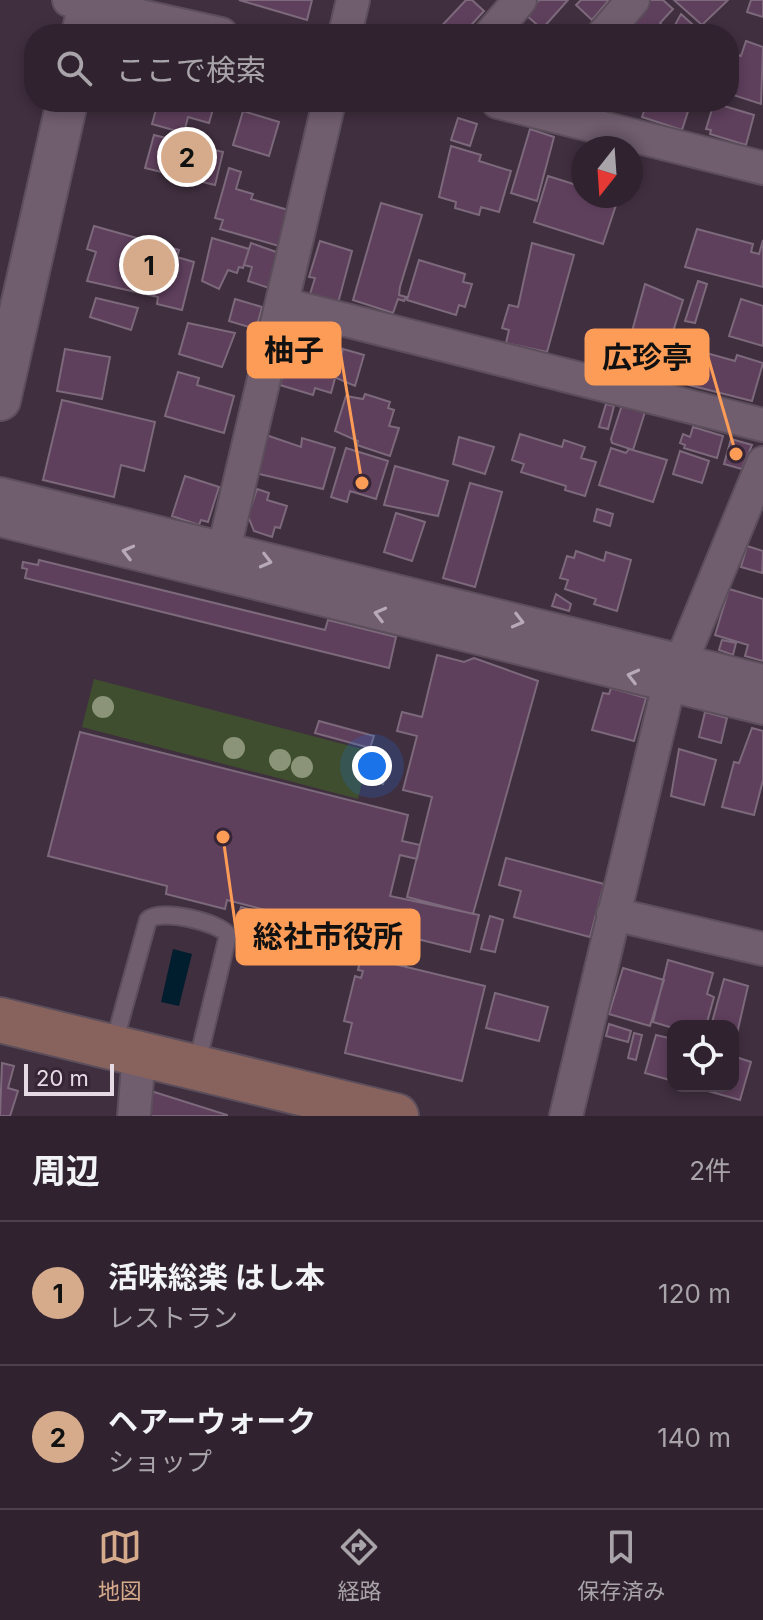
<!DOCTYPE html>
<html lang="ja">
<meta charset="utf-8">
<style>
body{margin:0;font-family:Inter,"Noto Sans JP",sans-serif;background:#382b37;color:#f1f3f6}
.controls{position:absolute;right:24px;bottom:24px;display:grid;overflow:hidden;border-radius:16px;box-shadow:0 4px 12px #0003}
.controls button{width:72px;height:72px;display:grid;place-items:center;padding:0;border:0;border-bottom:2px solid #4b404b;background:#30232f;color:#f1f3f6;font:40px sans-serif}
.compass{position:absolute;left:571px;top:136px;width:72px;height:72px;border-radius:50%;background:#30232f;box-shadow:0 4px 12px #0003;rotate:197deg}
.scale{position:absolute;left:24px;bottom:20px;width:90px;box-sizing:border-box;padding-left:8px;border:4px solid #e6dbe5;border-top:0;font-size:22px;line-height:28px;white-space:nowrap;color:#e6dbe5;-webkit-text-stroke:6px #362535;paint-order:stroke}
.you{position:absolute;left:372px;top:766px;width:28px;height:28px;margin:-20px;border:6px solid #fff;border-radius:50%;background:#1a73e8;box-shadow:0 0 0 12px #1a73e833}
.badge{display:grid;place-items:center;width:52px;height:52px;border-radius:50%;background:#d6ab8b;color:#111;font-size:26px;font-weight:700}
.pin{position:absolute;translate:-50% -50%;border:4px solid #fff;box-shadow:0 2px 8px #0006}
.list{margin:0;padding:0;list-style:none}
h2{display:flex;justify-content:space-between;align-items:center;height:104px;margin:0;padding:0 32px;font-size:34px}
h2 small{font-size:26px;font-weight:400;color:#a8a4aa}
.list li{display:grid;grid-template-columns:52px 1fr auto;gap:24px;align-items:center;box-sizing:border-box;height:144px;padding:0 32px;border-top:2px solid #4b404b}
.list b{display:block;font-size:30px;white-space:nowrap}
.list p{margin:0;font-size:26px;white-space:nowrap;color:#a8a4aa}
.list em{font-size:26px;font-style:normal;color:#a8a4aa}
.icon{flex:none;width:44px;height:44px;fill:none;stroke:currentColor;stroke-width:2;stroke-linecap:round;stroke-linejoin:round}
.map{position:relative;flex:none;width:763px;height:1116px;overflow:hidden}
.search{position:absolute;background:#30232f;box-shadow:0 4px 12px #0003;left:24px;right:24px;top:24px;height:88px;display:flex;align-items:center;gap:20px;box-sizing:border-box;padding:0 28px;border-radius:32px;color:#a8a4aa;font-size:30px}
.sheet{height:392px;background:#30232f}
nav{display:flex;justify-content:space-around;align-items:center;box-sizing:border-box;height:112px;border-top:2px solid #4b404b;background:#30232f;font-size:22px;color:#a8a4aa}
nav a{display:grid;justify-items:center;gap:4px}
nav .on{color:#d6ab8b}
.map>svg:first-child{display:block}
.green{fill:#3f4e2e}
.water{fill:#001e2e}
.building{fill:#5e3f5c;stroke:#7c697b;stroke-width:2}
.lines{fill:none;stroke-linecap:round;stroke-linejoin:round}
.service-casing{stroke:#5c4e5b;stroke-width:20}
.minor-casing{stroke:#5c4e5b;stroke-width:36}
.tertiary-casing{stroke:#5c4e5b;stroke-width:44}
.secondary-casing{stroke:#5c4e5b;stroke-width:48}
.service{stroke:#705d6e;stroke-width:16}
.minor{stroke:#705d6e;stroke-width:32}
.tertiary{stroke:#705d6e;stroke-width:40}
.secondary{stroke:#88635d;stroke-width:44}
.tree{fill:#8b9478}
.oneway{stroke:#b7a9b5}
.leader{fill:none;stroke:#fd9c56;stroke-width:3}
.callout-dot{fill:#fd9c56;stroke:#362535;stroke-width:3}
.callout{fill:#fd9c56;stroke:#fd9c56;stroke-width:3}
.callout-label{font-size:30px;text-anchor:middle;font-weight:bold;fill:#111}
</style>
<div class="map">
<svg width="763" height="1116" viewBox="0 0 763 1116">
<rect width="100%" height="100%" fill="#402f3f"/>
<path class="green" d="M94,679L370,751L358,799L82,727Z"/>
<path class="water" d="M173,949L192,954L179,1006L161,1002Z"/>
<path class="building" d="M239,0H312L307,20Z
M466,0H472L484,11L463,34H434Z
M539,0H568L542,29L526,15Z
M581,0H609L592,20L576,5Z
M649,0H663L673,9L660,23L666,29L661,34H642L628,22Z
M674,0H728L702,25Z
M751,0H763V17L747,12Z
M681,14L703,34H670Z
M746,41L763,47L761,104L733,95L735,91L729,89V52L741,56Z
M158,102H215L209,123L188,117L184,133L152,124Z
M638,102H691L682,130L642,117L645,108Z
M714,103L754,115L746,145L710,134L711,130L706,129Z
M243,111L279,122L269,156L233,145Z
M458,118L477,124L470,146L451,140Z
M530,129L554,137L537,201L511,193Z
M154,135L223,152L215,185L145,168Z
M451,146L481,155L479,161L511,171L499,212L481,207L479,215L455,208L456,202L439,197Z
M229,168L241,172L236,189L253,194L251,199L288,210L279,246L220,229L223,220L215,218Z
M548,176L583,187V196L617,202L603,244L534,222Z
M381,203L422,215L400,287L399,295L406,297L404,301L398,299L393,313L353,300Z
M94,226L179,250L177,257L194,262L182,310L157,304L158,297L87,281L96,252L87,249Z
M697,229L753,244L751,252L759,254L763,240V287L685,267Z
M212,238L249,249L243,268L239,267L237,273L228,270L219,289L202,281Z
M320,241L352,251L338,303L310,294L315,278L309,277Z
M251,243L279,253L269,288L248,281L252,267L244,265Z
M532,243L574,255L547,352L506,343L509,330L502,328L509,305L518,307Z
M419,260L465,274L463,282L472,284L465,307L459,305L456,315L407,300Z
M698,281L707,284L695,323L685,321Z
M645,284L683,300L669,344L631,335Z
M96,298L138,308L131,330L90,317Z
M235,299L262,307L256,329L229,321Z
M741,299L763,306V346L729,336Z
M188,323L235,333L222,367L179,354Z
M292,333L343,349L331,393L315,388L313,395L280,385L283,374L280,373Z
M65,349L110,357L102,399L57,391Z
M343,349L364,355L355,386L334,377Z
M699,351L735,361L737,355L763,363L752,401L689,385Z
M178,372L199,378L197,385L234,396L224,433L165,416Z
M365,394L390,402L388,408L394,410L389,426L399,428L390,456L357,445L358,441L335,431L346,396L363,399Z
M62,400L155,422L144,471L121,465L114,497L43,480Z
M606,404L614,406L608,429L599,427Z
M622,405L645,412L633,450L612,443L611,439Z
M693,427L723,436L717,458L684,448L685,445L680,443L683,434L690,437Z
M520,434L562,447L564,440L585,447L581,458L596,462L585,496L565,490L566,486L521,472L524,464L512,460Z
M266,435L301,447L302,438L335,448L323,489L255,473Z
M459,437L494,447L485,474L453,464Z
M731,439L752,445L742,469L724,464Z
M346,448L388,461L376,499L350,491L347,502L331,497Z
M611,448L626,453L629,449L667,460L653,502L599,485Z
M680,451L709,461L702,483L673,474Z
M395,466L448,481L438,516L384,505Z
M185,476L219,487L208,522L201,520L199,525L172,516Z
M470,483L502,492L475,587L443,578Z
M257,489L269,493L267,500L287,506L280,528L275,527L272,537L254,531L248,516Z
M597,509L613,514L610,526L594,521Z
M396,513L425,522L412,561L384,552Z
M747,546L763,551L762,573L741,567Z
M576,551L604,561L606,552L631,560L617,611L594,604L596,599L565,589L568,580L560,578L567,556L574,558Z
M39,560L325,630L328,620L396,637L389,668L25,578L27,569L22,568L23,562L38,565Z
M729,589L763,599V661L745,656L748,645L715,635Z
M556,594L571,604L569,611L552,606Z
M722,640L736,643L733,655L719,650Z
M437,655L464,662L474,658L538,681L473,914L407,897L432,797L403,790L417,736L397,731L402,712L422,717Z
M611,688L646,698L634,741L592,730L603,693L609,694Z
M705,712L727,718L721,743L699,737Z
M319,721L374,736L370,748L315,733Z
M752,728L763,731V780L754,815L722,807L734,762L739,763Z
M80,732L408,815L402,841L420,845L417,859L400,855L390,896L479,915L470,952L413,938L406,967L389,962L397,933L384,930L382,940L227,900L225,909L166,894L167,886L48,856Z
M679,749L716,760L704,805L671,796Z
M377,755L390,759L383,784L370,780Z
M506,858L604,884L590,937L514,917L521,891L499,885Z
M241,907L318,927L315,940L237,920Z
M490,916L503,920L495,952L481,949Z
M361,956L485,986L462,1081L345,1053L352,1023L344,1021L355,976L361,978L363,971L358,970Z
M668,960L713,973L707,994L714,997L706,1026L673,1028L653,1022Z
M623,968L664,980L650,1026L609,1014Z
M724,979L748,986L735,1042L733,1026H711Z
M495,993L548,1007L539,1041L486,1028Z
M609,1024L631,1031L628,1042L606,1036Z
M634,1033L642,1035L636,1060L628,1058Z
M656,1035L673,1039V1081L645,1073Z
M733,1056L751,1062L740,1100L690,1086H733Z
M2,1063L14,1066L8,1088L18,1091L10,1116H0Z
M151,1091L227,1115V1116H150Z"/>
<g class="lines">
<defs>
<path id="service" d="M113,1047L148,920C160,908 219,922 228,935L197,1064"/>
<path id="minor" d="M69,0L221,34
M345,34L353,0
M491,34L520,0
M604,34L633,0
M498,102L763,168
M282,304L763,425
M0,494L763,681
M0,520L763,708
M219,570L329,102
M613,914L763,949
M134,1116L139,1055
M566,1116L665,701L763,463"/>
<path id="tertiary" d="M82,34L90,0
M0,400L67,102"/>
<path id="secondary" d="M0,1020L396,1116"/>
</defs>
<use href="#service" class="service-casing"/>
<use href="#minor" class="minor-casing"/>
<use href="#tertiary" class="tertiary-casing"/>
<use href="#secondary" class="secondary-casing"/>
<use href="#service" class="service"/>
<use href="#minor" class="minor"/>
<use href="#tertiary" class="tertiary"/>
<use href="#secondary" class="secondary"/>
</g>
<g class="tree">
<circle cx="103" cy="707" r="11"/>
<circle cx="234" cy="748" r="11"/>
<circle cx="280" cy="760" r="11"/>
<circle cx="302" cy="767" r="11"/>
</g>
<defs><path id="oneway-chevron" d="M-2-3.5L2.5 0L-2 3.5" fill="none" stroke-width="1.6" stroke-linecap="round" stroke-linejoin="round" transform="scale(2)"/></defs>
<g class="oneway">
<use href="#oneway-chevron" transform="translate(128 552) rotate(-166)"/>
<use href="#oneway-chevron" transform="translate(266 561) rotate(14)"/>
<use href="#oneway-chevron" transform="translate(380 614) rotate(-166)"/>
<use href="#oneway-chevron" transform="translate(518 621) rotate(14)"/>
<use href="#oneway-chevron" transform="translate(633 676) rotate(-166)"/>
</g>
<path class="leader" d="M362 483L340 350M736 454L708 357M223 837L237 937"/>
<g class="callout-dot">
<circle cx="362" cy="483" r="8"/>
<circle cx="736" cy="454" r="8"/>
<circle cx="223" cy="837" r="8"/>
</g>
<g class="callout">
<rect x="248" y="323" width="92" height="54" rx="8"/>
<rect x="586" y="330" width="122" height="54" rx="8"/>
<rect x="237" y="910" width="182" height="54" rx="8"/>
</g>
<g class="callout-label">
<text x="294" y="361">柚子</text>
<text x="647" y="368">広珍亭</text>
<text x="328" y="947">総社市役所</text>
</g>
</svg>
<div class="controls">
<button><svg class="icon" aria-label="locate" viewBox="0 0 24 24"><circle cx="12" cy="12" r="6"/><path d="M12 2v4M12 18v4M2 12h4M18 12h4"/></svg></button>
</div>
<svg class="compass" viewBox="-18 -18 36 36"><path d="M0-13l5 13h-10z" fill="#e53935"/><path d="M0 13l5-13h-10z" fill="#a8a4aa"/></svg>
<div class="scale">20 m</div>
<div class="you"></div>
<div class="pin badge" style="left:149px;top:265px">1</div>
<div class="pin badge" style="left:187px;top:157px">2</div>
<div class="search"><svg class="icon" aria-label="search" viewBox="0 0 24 24"><circle cx="10" cy="10" r="6"/><path d="M15 15l6 6"/></svg>ここで検索</div>
</div>
<section class="sheet">
<h2>周辺<small>2件</small></h2>
<ul class="list">
<li><span class="badge">1</span><div><b>活味総楽 はし本</b><p>レストラン</p></div><em>120 m</em></li>
<li><span class="badge">2</span><div><b>ヘアーウォーク</b><p>ショップ</p></div><em>140 m</em></li>
</ul>
</section>
<nav>
<a class="on"><svg class="icon" aria-label="map" viewBox="0 0 24 24"><path d="M3 6l6-2 6 2 6-2v14l-6 2-6-2-6 2zM9 4v14M15 6v14"/></svg>地図</a>
<a><svg class="icon" aria-label="directions" viewBox="0 0 24 24"><path d="M12 3l9 9-9 9-9-9zM9 14v-3h6M13 9l2 2-2 2"/></svg>経路</a>
<a><svg class="icon" aria-label="saved" viewBox="0 0 24 24"><path d="M7 4h10v16l-5-4-5 4z"/></svg>保存済み</a>
</nav>
